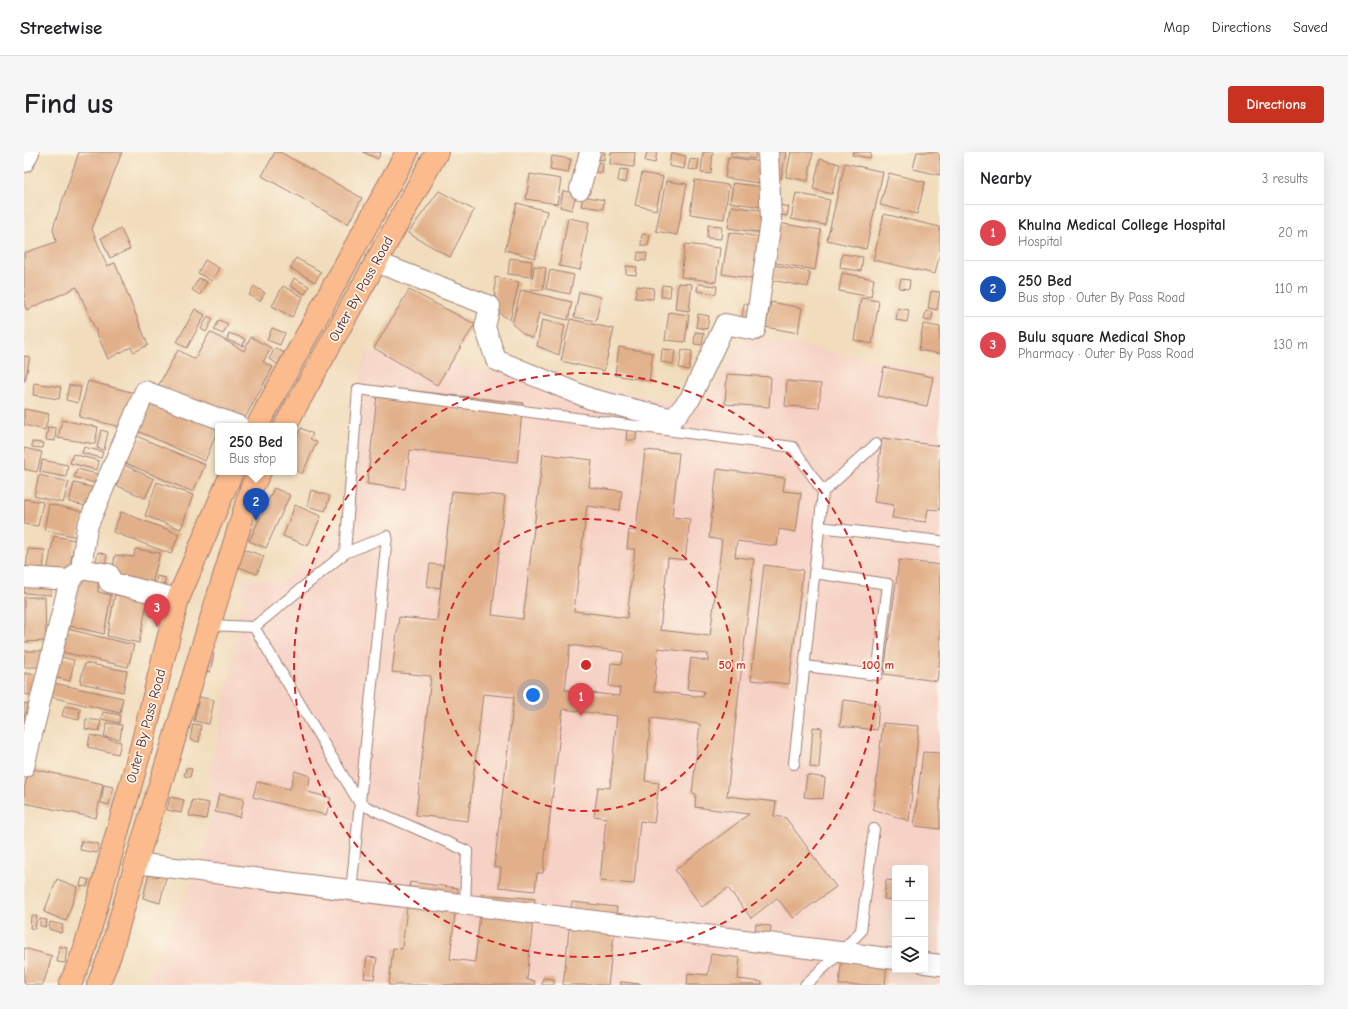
<!DOCTYPE html>
<meta charset="utf-8">
<style>
body{margin:0;font-family:"Comic Neue",sans-serif;background:#f6f6f6;color:#202124}
.controls{position:absolute;right:12px;bottom:12px;display:grid;overflow:hidden;border-radius:4px;box-shadow:0 4px 16px #0002}
.controls button{width:36px;height:36px;display:grid;place-items:center;padding:0;border:0;border-bottom:1px solid #e0e0e0;background:#fff;color:#202124;font:20px sans-serif}
.you{position:absolute;left:509px;top:543px;width:14px;height:14px;margin:-10px;border:3px solid #fff;border-radius:50%;background:#1a73e8;box-shadow:0 0 0 6px #1a73e833}
.badge{display:grid;place-items:center;width:26px;height:26px;border-radius:50%;background:#c8321e;color:#fff;font-size:13px;font-weight:700}
.pin{position:absolute;translate:-50% -33px;filter:drop-shadow(0 1px 2px #0008)}
.pin::after{content:'';position:absolute;top:21px;width:14px;height:12px;background:inherit;clip-path:polygon(0 0,100% 0,50% 100%)}
.popup{position:absolute;left:191px;top:271px;width:82px;height:52px;box-sizing:border-box;display:grid;place-content:center;border-radius:4px;background:#fff;filter:drop-shadow(0 1px 3px #0005);font-size:13px;white-space:nowrap;color:#757577}
.popup b{font-size:15px;color:#202124}
.popup::after{content:'';position:absolute;left:50%;top:100%;margin-left:-8px;border:8px solid transparent;border-top-color:#fff}
.list{margin:0;padding:0;list-style:none}
h2{display:flex;justify-content:space-between;align-items:center;height:52px;margin:0;padding:0 16px;font-size:17px}
h2 small{font-size:13px;font-weight:400;color:#757577}
.list li{display:grid;grid-template-columns:26px 1fr auto;gap:12px;align-items:center;box-sizing:border-box;height:56px;padding:0 16px;border-top:1px solid #e0e0e0}
.list b{display:block;font-size:15px;white-space:nowrap}
.list p{margin:0;font-size:13px;white-space:nowrap;color:#757577}
.list em{font-size:13px;font-style:normal;color:#757577}
.icon{flex:none;width:22px;height:22px;fill:none;stroke:currentColor;stroke-width:2;stroke-linecap:round;stroke-linejoin:round}
.map{position:relative;flex:none;width:916px;height:833px;overflow:hidden;border-radius:4px}
header{display:flex;align-items:center;gap:24px;box-sizing:border-box;height:56px;padding:0 20px;background:#fff;border-bottom:1px solid #e0e0e0}
header strong{font-size:19px}
nav{display:flex;gap:22px;margin-inline-start:auto;font-size:14px}
.intro{display:flex;align-items:center;justify-content:space-between;box-sizing:border-box;height:96px;padding:0 24px}
h1{margin:0;font-size:28px}
.button{padding:10px 18px;border-radius:4px;background:#c8321e;color:#fff;font-size:14px;font-weight:700}
main{display:flex;gap:24px;padding:0 24px}
aside{flex:1;background:#fff;border-radius:4px;box-shadow:0 4px 16px #0002}
.map>svg:first-child{display:block}
.built{fill:#f6d1c5;fill-rule:evenodd}
.building{fill:#e1b08a;fill-rule:evenodd}
.lines{fill:none;stroke-linecap:round;stroke-linejoin:round}
.lane-casing{stroke:#9e7e73;stroke-width:12}
.street-casing{stroke:#9e7e73;stroke-width:22}
.primary-casing{stroke:#9e7e73;stroke-width:24}
.lane{stroke:#fff;stroke-width:10}
.street{stroke:#fff;stroke-width:20}
.primary{stroke:#fbbb8d;stroke-width:22}
.ring{fill:none;stroke:#d62828;stroke-width:2;stroke-dasharray:7 5}
.labels{text-anchor:middle;dominant-baseline:central;stroke-width:3.5;stroke-linejoin:round;paint-order:stroke}
.street-label{font-size:14px;fill:#4a1f2b;stroke:#fcf5e5}
.centre{fill:#d62828;stroke:#fcf5e5;stroke-width:2}
.ring-label{font-size:12px;text-anchor:middle;font-weight:bold;fill:#d62828;stroke:#fcf5e5;stroke-width:3.5;stroke-linejoin:round;paint-order:stroke}
</style>
<header>
<strong>Streetwise</strong>
<nav><a>Map</a><a>Directions</a><a>Saved</a></nav>
</header>
<div class="intro"><h1>Find us</h1><a class="button">Directions</a></div>
<main>
<div class="map">
<svg width="916" height="833" viewBox="0 0 916 833">
<rect width="100%" height="100%" fill="#fcf5e5"/>
<filter id="ink" filterUnits="userSpaceOnUse"><feTurbulence type="fractalNoise" baseFrequency=".025" numOctaves="2"/><feDisplacementMap in="SourceGraphic" scale="8" xChannelSelector="R" yChannelSelector="G"/><feConvolveMatrix kernelMatrix="1 2 1 2 8 2 1 2 1" color-interpolation-filters="sRGB"/></filter>
<filter id="wash" filterUnits="userSpaceOnUse"><feTurbulence type="fractalNoise" baseFrequency=".012" numOctaves="4" result="noise"/><feDisplacementMap in="SourceGraphic" scale="16" xChannelSelector="R" yChannelSelector="G"/><feGaussianBlur stdDeviation="0.9" result="paint"/><feColorMatrix in="noise" values="0 0 0 0 0 0 0 0 0 0 0 0 0 0 0 0 0 1.4 0 .05"/><feComposite in="paint" operator="in"/></filter>
<g filter="url(#wash)">
<rect width="100%" height="100%" fill="#f1dcbb"/>
<path class="built" d="M720,183L916,221V833H122L175,715L192,646L182,643L213,485L220,427L258,431L318,371L321,302L342,199L681,254ZM871,716H901V818H871Z"/>
<g id="blocks">
<path class="building" d="M55,0H98L68,77L83,114L91,111L124,193L110,200L107,195L84,207L53,135L3,158L0,152V101L32,90L29,76Z
M251,0H256L338,46L324,72L238,24Z
M339,0H357L354,7Z
M573,0H581L580,8L572,7Z
M587,0H611L610,15L586,12Z
M623,0H633L631,11L621,9Z
M679,0H689L687,22L677,21Z
M707,0H732L731,7L707,4Z
M749,0H762L757,27L747,25Z
M767,0H789L784,29L762,25Z
M829,0H847L846,6L828,3Z
M893,0H916V23L889,17Z
M647,1L662,4L660,17L645,14Z
M528,4L547,7L544,21L526,18Z
M704,5L738,10L735,31L701,26Z
M666,7L675,8L673,18L664,17Z
M796,7L816,12L808,42L789,37Z
M572,10L579,11L578,21L571,20Z
M821,11L859,20L842,97L803,88Z
M596,17L604,18L602,31L594,29Z
M618,21L639,25L632,58L611,53Z
M865,21L901,30L893,62L856,53Z
M506,22L537,27L533,52L502,47Z
M671,28L705,33L700,67L666,62Z
M642,29L663,32L653,83L632,79Z
M709,31L740,35L737,55L706,50Z
M415,39L450,58L426,105L384,81Z
M539,39L552,41L548,58L536,55Z
M772,41L806,48L801,73L767,67Z
M559,44L580,48L579,57L557,54Z
M493,51L523,59L511,106L481,98Z
M755,53L765,55L763,64L753,62Z
M707,54L742,59L739,81L704,76Z
M860,62L916,75V101L911,122L849,108Z
M544,66L565,70L556,118L535,114Z
M754,71L797,78L791,118L747,110Z
M684,73L698,74L697,87L683,86Z
M97,77L106,97L86,106L77,86Z
M705,80L742,86L735,128L698,122Z
M618,82L626,83L624,94L617,93Z
M661,92L696,96L692,130L657,125Z
M614,100L623,101L622,109L613,108Z
M818,102L839,105L837,119L816,116Z
M272,106L297,120L291,130L266,116Z
M486,106L508,109L507,125L484,122Z
M181,108L195,116L188,129L174,121Z
M750,113L786,120L784,135L747,128Z
M510,114L522,116L519,138L507,137Z
M602,114L613,115L612,123L602,122Z
M526,118L550,123L546,142L522,137Z
M818,121L850,127L847,145L815,139Z
M471,125L495,130L486,168L475,161L471,145Z
M175,126L183,130L176,143L168,138Z
M270,126L285,134L281,142L266,134Z
M877,127L886,128L885,137L875,136Z
M654,131L668,132L665,159L651,157Z
M674,132L693,134L692,142L673,139Z
M638,133L647,134L646,145H637Z
M230,134L241,141L236,149L225,143Z
M259,134L279,145L268,165L248,154Z
M613,134L630,136L629,147L611,146Z
M385,138L451,172L413,233L350,196Z
M497,138L548,150L544,168L515,161L509,186L500,182L488,172Z
M907,139L916,140L913,158L904,156Z
M555,140L577,145L572,169L550,165Z
M837,146L855,149L848,192L830,188Z
M747,150L778,156L774,181L742,175Z
M720,152L731,153L729,168L718,166Z
M874,156L885,158L883,170L872,168Z
M171,157L181,163L163,196L153,190Z
M902,159L909,160L907,169L900,168Z
M645,160L665,163L661,190L641,188Z
M674,162L685,164L683,177L672,175Z
M184,164L189,167L182,180L177,177Z
M546,167L590,177L580,219L537,209Z
M195,168L204,172L199,182L190,178Z
M518,168L541,173L535,203L513,194Z
M899,172L916,175V202L895,198Z
M248,176L261,181L256,193L243,188Z
M186,180L220,199L227,185L247,196L239,210L249,215L217,273L134,234L154,198L171,207Z
M671,180L680,181L678,193L670,192Z
M205,181L221,187L219,194L203,188Z
M595,195L629,201L625,229L591,223Z
M251,196L261,201L255,213L245,207Z
M638,197L651,198L649,212L637,210Z
M658,198L668,199L665,218L655,216Z
M0,204L6,205L1,229H0Z
M860,215L909,225L903,254L854,244Z
M703,222L747,225L745,255L701,252Z
M64,229L111,241L102,276L55,265Z
M763,229L797,232L795,256L761,254Z
M10,231L37,235L35,247L9,243Z
M45,233L57,235L54,251L42,248Z
M354,235L499,251L493,310L386,298L381,337L343,332Z
M123,245L194,277L181,309L109,277Z
M0,257L25,262L21,278L0,273Z
M38,268L74,275L71,292L34,286Z
M24,275L32,276L31,289L22,288Z
M277,276L289,282L286,287L293,290L278,322L270,318V290Z
M603,277H613L612,288H602Z
M77,278L84,280L80,298L73,296Z
M110,283L181,313L169,340L99,310Z
M858,286L916,294V358L904,357L902,370L868,366L870,353L850,350Z
M8,290L20,291L19,296L8,295Z
M60,295L79,300L77,306L58,301Z
M0,296L18,300L13,320L0,317Z
M621,298L655,301L648,365L666,367L661,408L644,406L636,478L686,484L698,388L685,386L693,317L761,326L759,339L777,341L772,380L755,377L753,394L713,389L711,405L730,407L703,644L752,650L750,664L762,666L812,735L769,766L753,746L727,766L704,736L678,755L651,718L725,662L671,655L672,642L668,641L676,572L627,566L621,629L635,631L630,671L616,669L610,732L576,729L582,666L570,664L574,635L586,636L593,564L539,557L519,721H513L511,739L475,735L477,716L470,715L490,545L459,542L444,669L392,663L407,524L368,520L375,465L413,469L428,339L481,344L468,463L499,467L519,302L568,308L565,335L598,339L596,358L563,354L550,459L603,466L611,397H603L605,378L612,379ZM546,493L600,500L598,512L587,511L585,534L596,536L595,544L541,538ZM634,496L684,502V509L667,506L663,537L680,539L679,545L630,539Z
M49,302L75,309L73,318L46,311Z
M18,308L44,313L42,325L16,320Z
M94,310L130,327L121,346L85,330Z
M53,317L77,323L74,332L50,325Z
M15,323L45,330L39,351L10,344Z
M133,330L169,343L157,377L121,364Z
M50,331L71,336L66,355L45,350Z
M250,336L266,343L242,396L225,389Z
M287,338L306,344L301,359L283,354Z
M0,347L19,350L14,374L0,372Z
M25,352L60,360L54,385L20,378Z
M271,353L297,364L284,394L259,384Z
M97,360L155,382L147,402L89,380Z
M30,384L51,388L44,423L23,419Z
M4,397L21,398L19,421L2,420Z
M111,397L136,401L127,436L87,430L91,403L110,405Z
M219,397L240,404L233,422L212,414Z
M74,400L83,403L80,418L71,416Z
M875,408L916,413V506L913,529L860,522Z
M406,412L419,413L416,436L403,434Z
M740,413L779,418L765,532L727,528Z
M57,423L74,425V440L87,443L80,482L42,473Z
M133,424L142,426L139,437L131,435Z
M0,431L27,432V443L0,441Z
M91,443L124,446L115,491L83,484Z
M0,445H21L22,489L0,490Z
M43,477L110,493L104,515L38,500Z
M0,499H18V515H0Z
M183,500L190,502L186,520L178,518Z
M33,504L50,508L46,529L29,525Z
M61,511L103,519L99,540L56,531Z
M0,521L14,523L11,544L0,542Z
M25,530L99,546L96,561L22,544Z
M175,545L190,548L185,572L170,569Z
M819,548L855,552L853,578L816,574Z
M0,551L7,553L0,580Z
M41,554L56,557L55,568L38,564Z
M79,560L96,563L95,571L77,567Z
M62,567L77,569L75,579L61,577Z
M83,571L98,573L96,587L80,585Z
M859,571L895,574L885,669L849,657Z
M169,572L177,573L175,590L166,588Z
M789,575L798,576L795,616L786,615Z
M66,583L97,590L94,602L64,595Z
M899,600L916,601V677L890,674Z
M5,616L79,632L72,666L0,651V638Z
M162,616L168,617L166,625L160,624Z
M271,619L286,624L284,640L307,646L302,663L229,645L233,630L266,637Z
M783,623L801,626L799,647L780,645Z
M80,633L89,635L85,653L77,651Z
M195,642L220,647L216,665L191,660Z
M146,645L160,648L157,661L143,658Z
M168,648L185,651L182,667L165,664Z
M57,689L75,692L73,701L56,698Z
M126,717L143,721L136,751L119,746Z
M58,726L65,728L63,735L56,734Z
M33,727L54,735L42,769L20,760Z
M862,728L871,729V748L860,747Z
M386,730L434,736L426,807L451,810L458,742L511,747L503,828L511,829L510,833H365L369,796L378,797Z
M548,750L593,755L584,833H539Z
M7,764H13L11,777L6,776Z
M16,767L23,768L22,775L16,774Z
M26,770L39,773L37,781L25,777Z
M732,772L747,774L744,800L729,799Z
M35,794L43,796L41,811L33,810Z
M0,796L28,804L19,833H0Z
M687,802L716,806L714,827L738,830V833H663L664,821L684,823Z
M818,804L863,809L861,833H815Z
M343,805L353,806L350,827L340,826Z
M519,826L530,827V833H518Z
M597,830L617,832V833H596Z"/>
</g>
</g>
<g filter="url(#ink)">
<use href="#blocks" fill-opacity="0" stroke="#9e7e73" stroke-width="1"/>
<g class="lines">
<defs>
<path id="lane" d="M799,340L852,292
M795,375L916,389
M321,401L334,237L769,295L799,340L770,612
M185,473L230,475L336,652L443,699L441,753
M230,475L321,401L363,384L327,739
M781,514L853,523L864,432L790,421
M781,833L817,800L837,779L850,677"/>
<path id="street" d="M0,10L5,0
M556,37L566,0
M352,110L466,154L461,175L472,208L567,247L649,267L666,247L701,172L731,178L747,69L744,0
M57,417L63,375L121,239L215,274
M0,425L46,428L57,417L85,422V430L154,447
M0,615L46,428
M112,711L871,807
M901,811L916,813"/>
<path id="primary" d="M233,274L383,0
M261,274L413,0
M46,833L60,799L117,596L154,447L208,320
M74,833L86,803L112,711L227,337L236,320"/>
</defs>
<use href="#lane" class="lane-casing"/>
<use href="#street" class="street-casing"/>
<use href="#primary" class="primary-casing"/>
<use href="#lane" class="lane"/>
<use href="#street" class="street"/>
<use href="#primary" class="primary"/>
</g>
</g>
<g class="ring">
<circle cx="562" cy="513" r="146"/>
<circle cx="562" cy="513" r="292"/>
</g>
<g class="labels">
<g class="street-label">
<text transform="translate(337 137) rotate(-61)">Outer By Pass Road</text>
<text transform="translate(122 574) rotate(-75)">Outer By Pass Road</text>
</g>
</g>
<circle cx="562" cy="513" r="6" class="centre"/>
<g class="ring-label">
<text x="708" y="517">50 m</text>
<text x="854" y="517">100 m</text>
</g>
</svg>
<div class="controls">
<button>+</button>
<button>−</button>
<button><svg class="icon" aria-label="layers" viewBox="0 0 24 24"><path d="M12 4l9 5-9 5-9-5zM3 14l9 5 9-5"/></svg></button>
</div>
<div class="you"></div>
<div class="pin badge" style="left:557px;top:564px;background:#e0444e">1</div>
<div class="pin badge" style="left:232px;top:369px;background:#1a4fb4">2</div>
<div class="popup"><b>250 Bed</b>Bus stop</div>
<div class="pin badge" style="left:133px;top:475px;background:#e0444e">3</div>
</div>
<aside>
<h2>Nearby<small>3 results</small></h2>
<ul class="list">
<li><span class="badge" style="background:#e0444e">1</span><div><b>Khulna Medical College Hospital</b><p>Hospital</p></div><em>20 m</em></li>
<li><span class="badge" style="background:#1a4fb4">2</span><div><b>250 Bed</b><p>Bus stop · Outer By Pass Road</p></div><em>110 m</em></li>
<li><span class="badge" style="background:#e0444e">3</span><div><b>Bulu square Medical Shop</b><p>Pharmacy · Outer By Pass Road</p></div><em>130 m</em></li>
</ul>
</aside>
</main>
